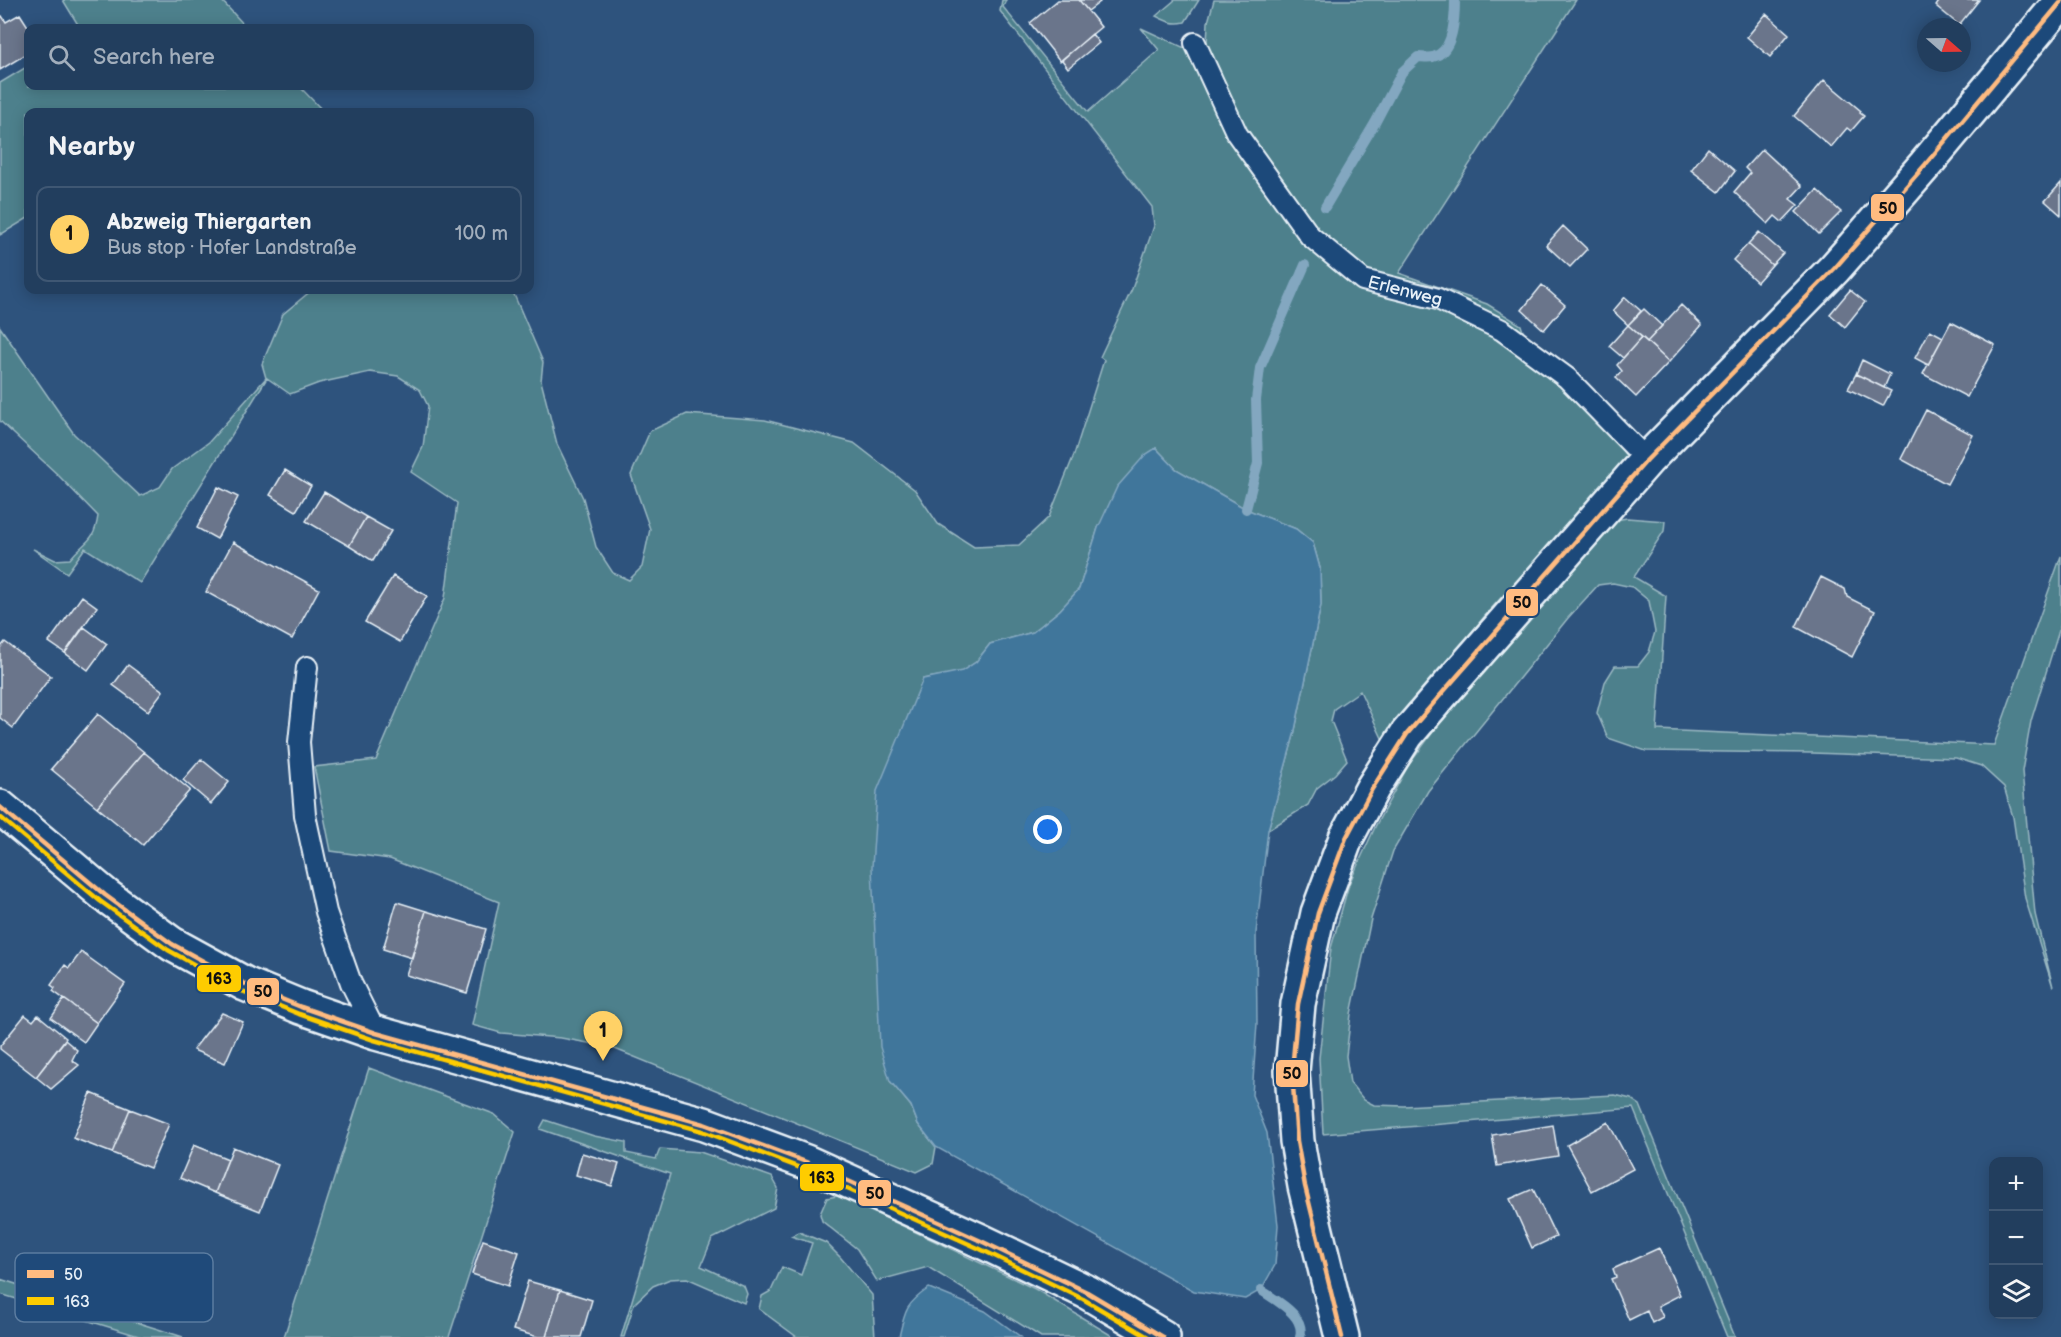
<!DOCTYPE html>
<meta charset="utf-8">
<style>
body{margin:0;font-family:"Balsamiq Sans",sans-serif;background:#2a4564;color:#f1f3f6}
.controls{position:absolute;right:18px;bottom:18px;display:grid;overflow:hidden;border-radius:12px;box-shadow:0 3px 15px #0003}
.controls button{width:54px;height:54px;display:grid;place-items:center;padding:0;border:0;border-bottom:2px solid #3f5773;background:#223e5e;color:#f1f3f6;font:30px sans-serif}
.compass{position:absolute;left:1917px;top:18px;width:54px;height:54px;border-radius:50%;background:#223e5e;box-shadow:0 3px 15px #0003;rotate:110deg}
.you{position:absolute;left:1048px;top:830px;width:21px;height:21px;margin:-15px;border:4px solid #fff;border-radius:50%;background:#1a73e8;box-shadow:0 0 0 9px #1a73e833}
.badge{display:grid;place-items:center;width:39px;height:39px;border-radius:50%;background:#ffd166;color:#111;font-size:20px;font-weight:700}
.pin{position:absolute;translate:-50% -50px;filter:drop-shadow(0 2px 3px #0008)}
.pin::after{content:'';position:absolute;top:32px;width:21px;height:18px;background:inherit;clip-path:polygon(0 0,100% 0,50% 100%)}
.list{margin:0;padding:0;list-style:none}
h2{display:flex;justify-content:space-between;align-items:center;height:78px;margin:0;padding:0 24px;font-size:26px}
h2 small{font-size:20px;font-weight:400;color:#a2aebc}
.list li{display:grid;grid-template-columns:39px 1fr auto;gap:18px;align-items:center;box-sizing:border-box;height:96px;margin:0 12px 12px;padding:0 12px;border:2px solid #3f5773;border-radius:12px}
.list b{display:block;font-size:22px;white-space:nowrap}
.list p{margin:0;font-size:20px;white-space:nowrap;color:#a2aebc}
.list em{font-size:20px;font-style:normal;color:#a2aebc}
.icon{flex:none;width:33px;height:33px;fill:none;stroke:currentColor;stroke-width:2;stroke-linecap:round;stroke-linejoin:round}
.map{position:relative;flex:none;width:2061px;height:1337px;overflow:hidden}
.search{position:absolute;background:#223e5e;box-shadow:0 3px 15px #0003;left:24px;top:24px;width:510px;height:66px;display:flex;align-items:center;gap:15px;box-sizing:border-box;padding:0 21px;border-radius:12px;color:#a2aebc;font-size:22px}
.panel{position:absolute;background:#223e5e;box-shadow:0 3px 15px #0003;left:24px;top:108px;width:510px;height:186px;border-radius:12px}
.map>svg:first-child{display:block}
.green{fill:#4d808c;stroke:#9ab8c2;stroke-width:1.5}
.water{fill:#3f769b;stroke:#83a7c0;stroke-width:1.5}
.lines{fill:none;stroke-linecap:round;stroke-linejoin:round}
.stream{stroke:#83a7c0;stroke-width:10}
.building{fill:#6b758b;stroke:#e8f1f8;stroke-width:1.5}
.service-casing{stroke:#e8f1f8;stroke-width:24}
.tertiary-casing{stroke:#e8f1f8;stroke-width:38}
.primary-casing{stroke:#e8f1f8;stroke-width:38}
.service{stroke:#1f4a7a;stroke-width:20}
.tertiary{stroke:#1f4a7a;stroke-width:33}
.primary{stroke:#1f4a7a;stroke-width:33}
.bus-1-casing{stroke:#1f4a7a;stroke-width:9}
.bus-2-casing{stroke:#1f4a7a;stroke-width:9}
.bus-1{stroke:#ffbb80;stroke-width:4.5}
.bus-2{stroke:#fecc00;stroke-width:4.5}
.labels{text-anchor:middle;dominant-baseline:central;stroke-width:6;stroke-linejoin:round;paint-order:stroke}
.street-label{font-size:18px;fill:#e8f1f8;stroke:#1f4a7a}
.key{fill:#1f4a7a;stroke:#5b7ca0;stroke-width:1.5}
.key-label{font-size:16px;fill:#e8f1f8}
.line-badge{stroke:#1f4a7a;stroke-width:2}
.pale-badge-label{font-size:16px;text-anchor:middle;font-weight:bold;fill:#111}
</style>
<div class="map">
<svg width="2061" height="1337" viewBox="0 0 2061 1337">
<rect width="100%" height="100%" fill="#2e537d"/>
<filter id="ink" filterUnits="userSpaceOnUse"><feTurbulence type="fractalNoise" baseFrequency=".0167" numOctaves="2"/><feDisplacementMap in="SourceGraphic" scale="12" xChannelSelector="R" yChannelSelector="G"/><feConvolveMatrix kernelMatrix="1 2 1 2 8 2 1 2 1" color-interpolation-filters="sRGB"/></filter>
<g filter="url(#ink)">
<path class="green" d="M63,0H221L247,28H80Z
M1002,0H1006L1003,7L1088,112L1159,50L1141,28L1187,49L1237,115L1207,45L1208,22L1214,0H1576L1399,273L1487,304L1521,325L1532,360L1568,387L1614,437L1626,456L1625,463L1488,612L1388,736L1382,738L1360,691L1334,709L1331,721L1347,760L1335,774L1317,788L1308,805L1268,830L1294,735L1321,605L1320,568L1313,543L1296,529L1246,509L1176,469L1156,448L1098,528L1079,589L1060,610L1033,632L990,644L976,662L962,672L923,679L890,1081L911,1106L918,1124L936,1147L933,1164L917,1172L610,1047L561,1038L501,1033L472,1025L499,902L390,859L331,851L314,767L376,760L445,598L457,503L411,472L423,447L428,406L420,390L398,376L370,372L319,383L290,394L267,378L140,583L85,548L67,573L33,549L55,560L70,559C85,540 94,544 98,516L57,474L0,421V327L74,434L140,496L160,487L172,469L209,442L266,378L262,364L283,314L312,290H512L543,362L541,381L557,444L583,498L596,547L613,573L629,580L642,567L650,529L631,475L650,431L687,414L765,420L854,443L915,490L938,524L974,547L1019,545L1049,517L1074,455L1104,360L1100,357L1132,289L1154,226L1152,207L1000,11Z
M1175,0H1199L1185,22C1173,25 1166,21 1156,16Z
M28,66V86H299L324,112H28V218L0,235V83Z
M1627,518L1665,521L1664,531L1634,577L1666,596L1657,730L1994,745L2061,556V624L2031,721L2022,771L2035,914L2053,987L2025,898L2013,817L2004,787L1981,766L1956,758L1812,753L1646,751L1608,738L1597,713L1605,682L1615,666H1638L1649,652L1655,632L1649,601L1632,587L1613,583L1598,585L1568,618L1428,791L1393,851L1371,919L1351,1014L1346,1056L1350,1083L1364,1100L1374,1105L1404,1106L1615,1095L1631,1099L1640,1105L1735,1337H1727L1633,1108L1323,1134L1319,1058L1331,948L1349,884L1376,825L1408,766L1444,717L1616,520Z
M369,1068L494,1114L515,1132L449,1337H284Z
M545,1120L594,1136L626,1142V1153L656,1159L660,1149L700,1152L772,1177L778,1188L774,1208L712,1239L701,1266L744,1286L747,1294L744,1303L687,1278L670,1279L653,1286L634,1304L624,1337H621L670,1174L540,1129Z
M837,1196L857,1204L1035,1289L1114,1337H1041L928,1267L877,1281L857,1249L822,1221L820,1214L827,1198Z
M799,1232L826,1243L841,1258L872,1295L875,1337H797L759,1309L762,1296L771,1291L782,1267L801,1275L812,1243L791,1236Z
M0,1279L183,1337H142L0,1294Z"/>
<path class="water" d="M1156,448L1176,469L1246,509L1296,529L1313,543L1320,568L1321,605L1294,735L1268,830L1256,933L1257,1023L1252,1095L1267,1133L1278,1225L1275,1265L1261,1290L1245,1299L1194,1291L936,1147L918,1124L911,1106L890,1081L880,1047L872,867L877,791L923,679L962,671L976,662L990,644L1033,632L1060,610L1079,589L1098,528L1117,487L1145,455Z
M929,1288L985,1311L1021,1337H899C905,1310 906,1304 929,1288Z"/>
<g class="lines">
<path class="stream" d="M1325,207L1375,123L1402,72L1418,57C1422,57 1428,58 1433,57C1454,52 1455,17 1455,0
M1246,509L1258,463L1256,400L1260,368L1305,265
M1261,1290C1276,1301 1306,1315 1300,1337"/>
</g>
<path class="building" d="M1058,0H1079L1101,27L1060,61L1030,23Z
M1079,0H1098L1100,2L1088,11Z
M1940,0H1979L1959,25L1936,6Z
M20,14L29,28L28,53L0,70V18L2,16L6,22Z
M1766,14L1789,34L1770,57L1747,37Z
M1092,34L1099,43L1068,68L1062,60Z
M1824,80L1861,111L1860,113L1864,116L1851,131L1847,128L1831,147L1794,116Z
M1708,148L1735,171L1719,192L1691,170Z
M1762,149L1802,186L1790,199L1798,205L1782,222L1775,216L1768,224L1734,192L1750,173L1745,168Z
M2061,183V215L2045,201Z
M1817,190L1841,212L1819,234L1796,212Z
M1563,226L1587,249L1570,267L1546,245Z
M1759,232L1783,253L1772,265L1748,244Z
M1748,244L1772,265L1757,282L1733,260Z
M1542,285L1565,305L1544,330L1522,310Z
M1850,290L1865,302L1845,327L1830,314Z
M1625,297L1641,311L1628,325L1613,311Z
M1681,305L1702,325L1669,362L1647,342Z
M1644,309L1662,326L1647,342L1628,325Z
M1951,322L1995,345L1967,397L1923,374Z
M1628,325L1642,337L1623,358L1609,346Z
M1930,330L1943,337L1928,365L1915,358Z
M1642,337L1669,362L1636,397L1616,378L1622,371L1617,365Z
M1862,360L1890,374L1884,388L1856,374Z
M1856,374L1891,391L1883,406L1848,389Z
M1926,410L1973,435L1947,484L1901,459Z
M285,470L311,486L296,511L270,495Z
M218,487L238,497L217,539L197,528Z
M324,492L366,517L349,546L306,521Z
M366,517L391,531L373,561L349,546Z
M233,542L319,589L292,639L206,592Z
M393,576L427,596L400,642L365,622Z
M1821,577L1845,589L1847,597L1875,611L1852,657L1796,627Z
M82,596L97,607L65,653L49,642Z
M84,627L107,644L88,670L65,653Z
M5,642L51,676L13,728L0,718V648Z
M128,665L163,691L148,711L113,685Z
M98,714L144,752L97,807L51,769Z
M144,752L190,790L143,845L97,807Z
M201,759L229,782L211,804L183,780Z
M397,902L426,911L412,958L383,949Z
M426,911L486,929L467,993L406,975Z
M81,952L125,984L97,1023L53,991L55,988L51,985L65,965L69,968Z
M64,999L97,1023L84,1042L51,1018Z
M222,1013L243,1022L225,1063L193,1050Z
M25,1015L33,1021L38,1015L66,1038L36,1077L0,1049V1046Z
M65,1040L77,1050L72,1060L79,1065L51,1089L36,1077Z
M91,1093L130,1109L112,1153L73,1138Z
M130,1109L169,1124L150,1168L112,1153Z
M1608,1122L1633,1169L1592,1191L1567,1145Z
M1553,1125L1558,1156L1497,1166L1492,1135Z
M194,1145L228,1159L215,1193L180,1178Z
M233,1147L278,1165L260,1211L215,1193Z
M582,1153L619,1164L612,1186L576,1175Z
M1533,1189L1556,1237L1532,1248L1510,1199Z
M483,1240L519,1252L508,1286L472,1274Z
M1659,1248L1680,1295L1658,1306L1663,1317L1652,1323L1647,1311L1629,1320L1611,1279L1616,1277L1613,1269Z
M528,1281L560,1290L546,1337H538L513,1330Z
M560,1290L592,1300L581,1337H546Z"/>
<g class="lines">
<defs>
<g id="service">
<path id="s1" d="M1195,43L1237,134L1310,236L1363,280L1438,299L1502,330L1567,378L1647,460"/>
<path d="M307,667L299,742L305,815L326,912L351,983L376,1033"/>
</g>
<path id="tertiary" d="M1342,1337L1305,1186L1297,1141L1292,1071L1298,1004L1318,913L1346,838L1372,789L1407,734L1444,691L1647,460L1835,268L1925,165L2061,2"/>
<path id="primary" d="M0,807L105,895L172,944L245,984L301,1007L376,1033L704,1124L806,1162L981,1241L1087,1292L1163,1337"/>
</defs>
<use href="#service" class="service-casing"/>
<use href="#tertiary" class="tertiary-casing"/>
<use href="#primary" class="primary-casing"/>
<use href="#service" class="service"/>
<use href="#tertiary" class="tertiary"/>
<use href="#primary" class="primary"/>
<defs>
<path id="bus-1" d="M0,807L105,895L172,944L245,984L301,1007L376,1033L704,1124L806,1162L981,1241L1087,1292L1163,1337
M1342,1337L1305,1186L1297,1141L1292,1071L1298,1004L1318,913L1346,838L1372,789L1407,734L1444,691L1647,460L1835,268L1925,165L2061,2"/>
<path id="bus-2" d="M0,817L100,901L168,950L242,991L299,1014L374,1040L702,1131L803,1169L978,1248L1083,1299L1148,1337"/>
</defs>
<use href="#bus-1" class="bus-1-casing"/>
<use href="#bus-2" class="bus-2-casing"/>
<use href="#bus-1" class="bus-1"/>
<use href="#bus-2" class="bus-2"/>
</g>
</g>
<g class="labels">
<g class="street-label">
<text stroke="none"><textPath href="#s1" startOffset="338">Erlenweg</textPath></text>
</g>
</g>
<rect x="15" y="1253" width="198" height="69" rx="9" class="key"/>
<rect x="27" y="1270" width="27" height="8" fill="#ffbb80"/>
<rect x="27" y="1297" width="27" height="8" fill="#fecc00"/>
<g class="key-label">
<text x="64" y="1280">50</text>
<text x="64" y="1307">163</text>
</g>
<g class="line-badge">
<rect x="1870" y="193" width="35" height="29" rx="6" fill="#ffbb80"/>
<rect x="1505" y="588" width="34" height="29" rx="6" fill="#ffbb80"/>
<rect x="196" y="964" width="46" height="29" rx="6" fill="#fecc00"/>
<rect x="246" y="977" width="34" height="29" rx="6" fill="#ffbb80"/>
<rect x="1275" y="1059" width="34" height="29" rx="6" fill="#ffbb80"/>
<rect x="799" y="1163" width="46" height="29" rx="6" fill="#fecc00"/>
<rect x="857" y="1179" width="35" height="28" rx="6" fill="#ffbb80"/>
</g>
<g class="pale-badge-label">
<text x="1888" y="214">50</text>
<text x="1522" y="608">50</text>
<text x="219" y="984">163</text>
<text x="263" y="997">50</text>
<text x="1292" y="1079">50</text>
<text x="822" y="1183">163</text>
<text x="875" y="1199">50</text>
</g>
</svg>
<div class="controls">
<button>+</button>
<button>−</button>
<button><svg class="icon" aria-label="layers" viewBox="0 0 24 24"><path d="M12 4l9 5-9 5-9-5zM3 14l9 5 9-5"/></svg></button>
</div>
<svg class="compass" viewBox="-18 -18 36 36"><path d="M0-13l5 13h-10z" fill="#e53935"/><path d="M0 13l5-13h-10z" fill="#a2aebc"/></svg>
<div class="you"></div>
<div class="pin badge" style="left:603px;top:1061px">1</div>
<div class="search"><svg class="icon" aria-label="search" viewBox="0 0 24 24"><circle cx="10" cy="10" r="6"/><path d="M15 15l6 6"/></svg>Search here</div>
<section class="panel">
<h2>Nearby<small></small></h2>
<ul class="list">
<li><span class="badge">1</span><div><b>Abzweig Thiergarten</b><p>Bus stop · Hofer Landstraße</p></div><em>100 m</em></li>
</ul>
</section>
</div>
